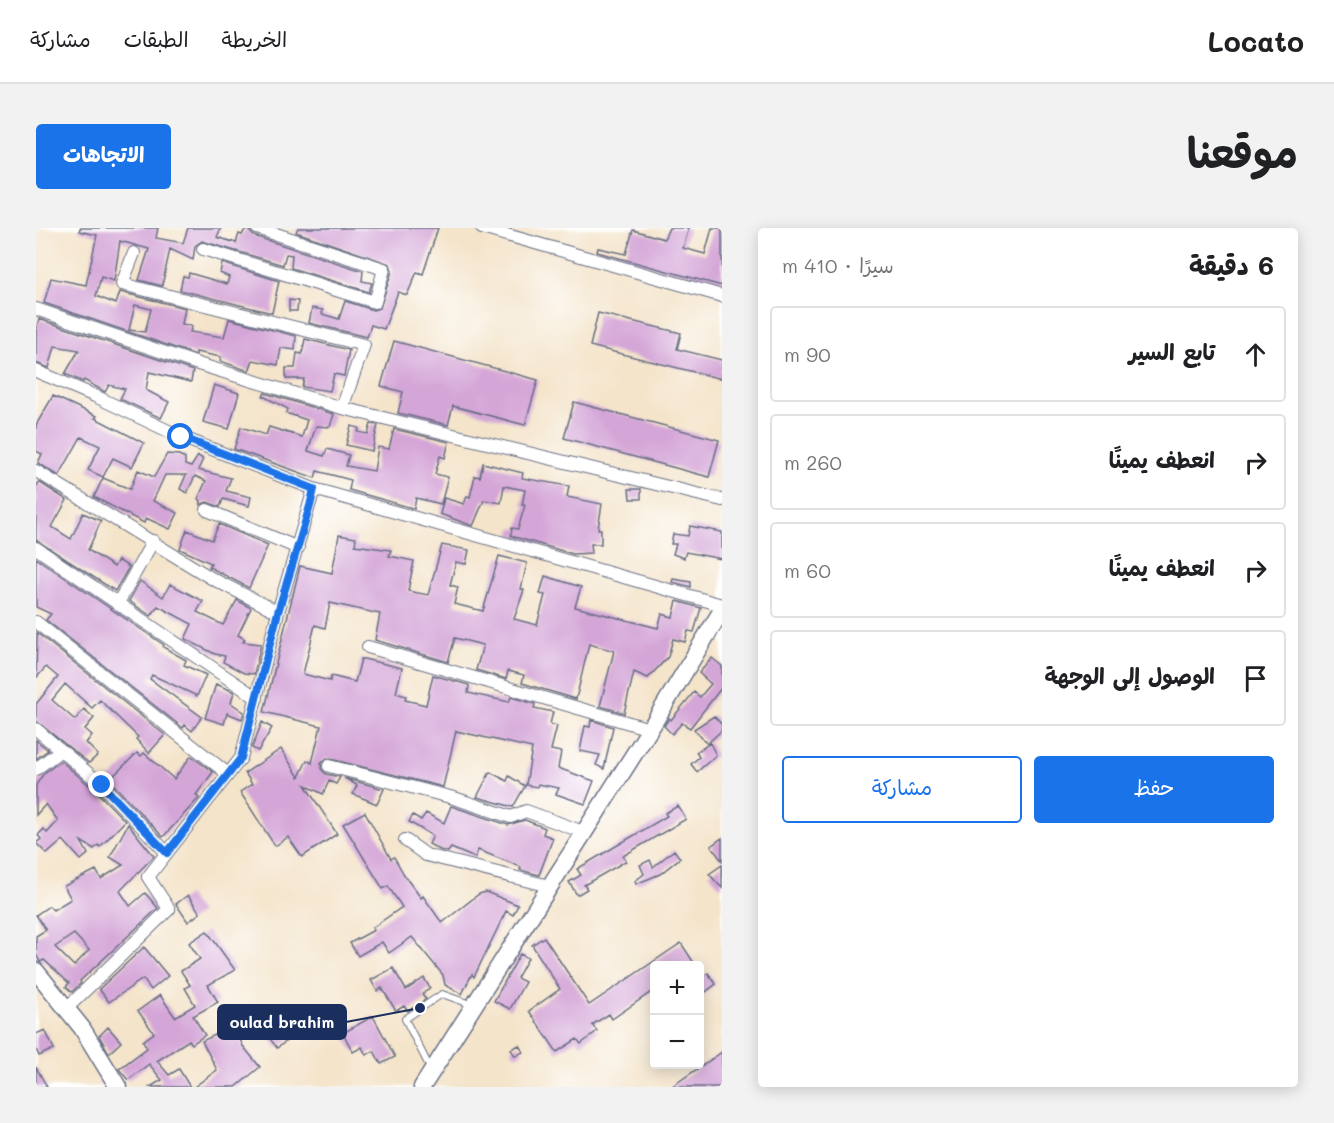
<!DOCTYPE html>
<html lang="ar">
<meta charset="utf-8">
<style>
body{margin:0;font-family:Mali,"Playpen Sans Arabic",sans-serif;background:#f2f2f2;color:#202124;direction:rtl}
.controls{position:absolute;right:18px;bottom:18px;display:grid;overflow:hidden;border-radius:6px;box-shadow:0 3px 15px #0003}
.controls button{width:54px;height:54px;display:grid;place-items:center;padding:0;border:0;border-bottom:2px solid #e0e0e0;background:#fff;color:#202124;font:30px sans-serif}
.stop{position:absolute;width:18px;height:18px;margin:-14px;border:4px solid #1a73e8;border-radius:50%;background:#fff}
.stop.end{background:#1a73e8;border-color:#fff;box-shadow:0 2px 6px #0008}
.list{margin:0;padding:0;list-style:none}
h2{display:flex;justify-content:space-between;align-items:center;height:78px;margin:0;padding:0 24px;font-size:26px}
h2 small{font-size:20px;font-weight:400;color:#757577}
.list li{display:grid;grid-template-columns:39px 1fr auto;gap:18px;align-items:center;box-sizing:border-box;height:96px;margin:0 12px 12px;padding:0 12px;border:2px solid #e0e0e0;border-radius:6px}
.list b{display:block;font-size:22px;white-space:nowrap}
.list em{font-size:20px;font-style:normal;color:#757577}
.actions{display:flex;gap:12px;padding:18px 24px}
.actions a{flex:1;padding:14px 0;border:2px solid #1a73e8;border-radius:6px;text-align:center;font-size:21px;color:#1a73e8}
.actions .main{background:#1a73e8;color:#fff}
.icon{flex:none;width:33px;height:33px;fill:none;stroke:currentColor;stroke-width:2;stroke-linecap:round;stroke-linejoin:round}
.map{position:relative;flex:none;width:686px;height:859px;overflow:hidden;direction:ltr;border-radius:6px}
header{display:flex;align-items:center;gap:36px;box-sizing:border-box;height:84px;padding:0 30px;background:#fff;border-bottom:2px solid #e0e0e0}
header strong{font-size:28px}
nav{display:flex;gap:33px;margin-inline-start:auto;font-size:21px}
.intro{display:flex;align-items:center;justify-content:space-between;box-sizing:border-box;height:144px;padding:0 36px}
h1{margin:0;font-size:42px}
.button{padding:15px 27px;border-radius:6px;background:#1a73e8;color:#fff;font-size:21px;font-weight:700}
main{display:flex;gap:36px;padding:0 36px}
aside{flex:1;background:#fff;border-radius:6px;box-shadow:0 3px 15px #0003}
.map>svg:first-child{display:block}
.building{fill:#d4a5d7;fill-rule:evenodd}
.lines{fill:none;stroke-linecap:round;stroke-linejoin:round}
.service-casing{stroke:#676e84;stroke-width:8}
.minor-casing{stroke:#676e84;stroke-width:14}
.secondary-casing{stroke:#676e84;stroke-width:19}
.service{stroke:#fff;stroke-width:6}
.minor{stroke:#fff;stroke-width:12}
.secondary{stroke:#fff;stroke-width:16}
.route{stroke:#1a73e8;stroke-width:8}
.leader{fill:none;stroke:#1b2f5e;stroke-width:2}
.callout-dot{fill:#1b2f5e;stroke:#fff;stroke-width:2}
.callout{fill:#1b2f5e;stroke:#1b2f5e;stroke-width:2}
.callout-label{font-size:16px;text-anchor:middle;font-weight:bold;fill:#fff}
</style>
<header>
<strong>Locato</strong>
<nav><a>الخريطة</a><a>الطبقات</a><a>مشاركة</a></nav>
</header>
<div class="intro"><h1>موقعنا</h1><a class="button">الاتجاهات</a></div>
<main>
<aside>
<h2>6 دقيقة<small>سيرًا · 410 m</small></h2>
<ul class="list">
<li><svg class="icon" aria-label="ahead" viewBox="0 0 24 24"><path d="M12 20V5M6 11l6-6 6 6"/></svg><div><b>تابع السير</b></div><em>90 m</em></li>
<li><svg class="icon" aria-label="right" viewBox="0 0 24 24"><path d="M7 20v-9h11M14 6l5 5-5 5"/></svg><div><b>انعطف يمينًا</b></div><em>260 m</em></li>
<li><svg class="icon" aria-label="right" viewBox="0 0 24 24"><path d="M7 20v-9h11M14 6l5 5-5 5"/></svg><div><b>انعطف يمينًا</b></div><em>60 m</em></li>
<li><svg class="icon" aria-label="arrive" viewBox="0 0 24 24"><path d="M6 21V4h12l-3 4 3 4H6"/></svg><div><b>الوصول إلى الوجهة</b></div></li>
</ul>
<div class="actions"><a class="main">حفظ</a><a>مشاركة</a></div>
</aside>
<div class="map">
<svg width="686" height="859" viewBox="0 0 686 859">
<rect width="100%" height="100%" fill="#fff"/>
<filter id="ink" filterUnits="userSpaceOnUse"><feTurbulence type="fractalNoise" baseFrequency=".0167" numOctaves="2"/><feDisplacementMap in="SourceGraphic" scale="12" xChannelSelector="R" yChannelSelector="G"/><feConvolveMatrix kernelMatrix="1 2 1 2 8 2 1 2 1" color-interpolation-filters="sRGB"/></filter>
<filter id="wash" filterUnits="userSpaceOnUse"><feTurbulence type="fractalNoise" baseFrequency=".008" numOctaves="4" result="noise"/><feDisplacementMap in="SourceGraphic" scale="24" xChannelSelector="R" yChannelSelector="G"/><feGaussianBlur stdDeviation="1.35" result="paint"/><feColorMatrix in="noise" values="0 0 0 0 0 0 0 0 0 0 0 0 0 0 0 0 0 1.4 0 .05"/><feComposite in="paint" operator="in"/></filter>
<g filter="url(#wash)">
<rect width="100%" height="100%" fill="#f4e4ca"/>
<g id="blocks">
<path class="building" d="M44,0H122L120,10L147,15L152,0H185L181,9L200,15L203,6L206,7L210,0L218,8L327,43L326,53L336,55L333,64L255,40L256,27L250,26L247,37L166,13L159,18L157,32L134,21L126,58L103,52L113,21L84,13L78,53L65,49L60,68L80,76L84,64L149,80L146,96L156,98L154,104L188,109L193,91L260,108L259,122L245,120L242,137L217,132L213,143L184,133L185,129L160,124V127L8,75L15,50L50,57L61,7L43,3ZM99,77L115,81L109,104L93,102Z
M262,0H402L387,46L381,44L371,67L362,64L348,101L335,97L331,109L273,95L276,80L287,82L286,86L303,91L309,73L337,82L344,80L356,43L354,36L260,4Z
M633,0H653L647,20L669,26L676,0H686V58L561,24L562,20L590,26L597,2L628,11Z
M186,35L243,53L236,85L144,62L147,48L152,49L153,45L191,56L193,49L184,45Z
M253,72L262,73L261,83H253Z
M562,85L645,105L641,121L686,132V151L554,118Z
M3,91L157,143L155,154L113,144L110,162L133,174L125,190L84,171L89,161L73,157L69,164L48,152L47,154L29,146L43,122L19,118L13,140L0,135V102Z
M269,111L313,122L308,148L298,146L294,163L266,159L268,151H250V140H259L261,125L266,126Z
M358,113L502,152L489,197L417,178L412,197L362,185L367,164L345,158Z
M178,157L203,165L193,201L167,194Z
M229,165L298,186L294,199L280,198L272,223L288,228L291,221L313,227L310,238L338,243L342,219L353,221L358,201L413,214L409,230L404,228L399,246L412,249L405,276L380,270L378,281L376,280L313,262L315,252L281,243L279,250L198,221L205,199L230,207L233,199L266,209L271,192L250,185L252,181L227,168Z
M17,168L61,188L59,190L108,215L96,239L77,230L67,249L52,242L64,218L45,209L23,248L2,235L6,226L0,223V197Z
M538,174L683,212L673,249L528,210Z
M335,196L342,197L336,223L310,217L315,198L323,200L322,204L332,206Z
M131,226L143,227L149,230V237L155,239L162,228L167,231L162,242L195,250L190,263L215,269L213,278L187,271L184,279L171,274L164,277L165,273L162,271L170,253L159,248L151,265L144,261L150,247H129L117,273L142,285L134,301L110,290L108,295L58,269L67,250L94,261L102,242L118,249Z
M447,235L487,245L486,250L533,258L531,269L566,276L562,301H565V316H555L556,325L537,326L475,308L476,300L482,301L489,277H486L489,262L468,258L465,275L448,272L437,298L404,286L408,270L428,276L431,268L434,269L439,248L444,249Z
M3,254L31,272L16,299L35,311L47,285L65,293L52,322L78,339L82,332L93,339L79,363L0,312V259Z
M593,261H605V271H594Z
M183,296L232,317L213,360L173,339L175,335L144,321L151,302L176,312Z
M654,298L686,304V331L650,324L648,330L637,326L640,316H635L637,306L652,308Z
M303,307L320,310L319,317L355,322L353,328L378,333L372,363L392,367L406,317L433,322L430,336L420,334L414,357L422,359L418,376L447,383L463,328L491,335L485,361L488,362L478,391L501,397L509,367L504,366L509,348L545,359L539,379L622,400L626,386L637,389L641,373L665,380L658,404L652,403L649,414L637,411L632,429L612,450L598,444L588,485L564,478L578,423L553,416L540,471L486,455L488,447L472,443L470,451L440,442L447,417L419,410L412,434L339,412L344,386L294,375L289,400L279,397L267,446L294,453L295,448L319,454L325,431H328L366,440L360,465L370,468L369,472L390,477L397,447L433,457L432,465L473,474L475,469L499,476L498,480L517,484L514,496L521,498L515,522L525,524L522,540L558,553L549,576L520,566L523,560L502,556L501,559L490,557L496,520L420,503L407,559L291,530L285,535V541L290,546L304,549L300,556L293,553L287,566L269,557L301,606L266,629L252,609L239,618L204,564L216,556L209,545L245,521L263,549L271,532L276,535L285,498L228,484L264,338L296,345Z
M0,330L128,417L127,419L150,432L148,437L170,447L161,468L116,447L114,451L166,489L156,503L149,497L147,500L10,392L15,386L0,379Z
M637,351L655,354V359L636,354Z
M104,353L127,369L134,356L167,373L161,384L187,397L201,372L215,380L202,407L209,411L207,414L225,416L218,446L208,445L187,434L189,428L179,426L149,411L156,396L122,378L115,388L93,373Z
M1,405L129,507L113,525L100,511L102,509L64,472L56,480L29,456L16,472L39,492L48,481L58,490L49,501L56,507L50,515L62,527L53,535L0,493V476L22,449L10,439L0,450Z
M676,430L686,438V459L654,500L646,495L636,506L628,498L633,490L635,492L658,464L664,469L675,456L663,445Z
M180,456L198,464L195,475L208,484L206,491L191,485L188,496L169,490Z
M678,488L686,497V502L671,516L658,501Z
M555,492L577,499L568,541L560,537L564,527L544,523L549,498L554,499Z
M226,494L236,500L222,523L216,520Z
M0,512L12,522L0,531Z
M674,515L680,527L661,544L655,536L663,529L660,524Z
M101,525L105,528L108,525L138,551L155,528L177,544L160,567L163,570L127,609L73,552Z
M25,533L61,564L89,593L64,619L62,617L58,621L45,613L52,626L45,632L27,612L11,626L0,615L5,611L2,607L8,601L11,605L22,593L10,576L0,587V557L8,545Z
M454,544L471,553L473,548L489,558L477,579L441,569Z
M308,550L348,561L341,576L317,566L321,557Z
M415,578L472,597L489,592L509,600L507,606L517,610L503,647L484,642L485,639L442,622L439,630L415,620L412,624L404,622L393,616L397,608L373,594L377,587L385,592L390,585L408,595Z
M642,578L650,591L587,628L590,633L548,657L551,661L541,667L533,654L545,647L541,641L631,588L629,585Z
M329,584L355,631L358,629L370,650L385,670L387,668L406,695L443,666L450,664L482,677L477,687L470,683L438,749L436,746L426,766L409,757L407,747L376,709L353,725L346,714L322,728L314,715L338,702L336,700L366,679L352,658L347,661L307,596Z
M92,596L118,628L84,663L94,678L109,665L122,680L44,753L45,755L36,764L30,759L33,755L8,732L4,734L0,726V708L10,702L0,687L13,678L17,682L35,671L28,658L60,642L65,651L87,637L74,629ZM38,706L53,722L38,738L19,719Z
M686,610V633L675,618Z
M638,622L644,630L624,646L600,656L599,653L608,646L604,637L614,632L617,639Z
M686,637V660L673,646Z
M152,667L164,685L152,694L140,676Z
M171,703L199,742L172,757L182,774L157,788L169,807L156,816L153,812L121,833L133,847L143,841L154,859H114L126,852L113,836L92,852L83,841L111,820L107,813L118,805L102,783L124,767L139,789L159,777L149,760L154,757L145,743L164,731L153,715Z
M508,709L553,777L645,715L660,738H618V762L576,791L573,786L556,797L561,803L545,816L541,811L521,824L493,783L524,761L496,717Z
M108,719L132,748L115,762L107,751L73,774L63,761Z
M484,726L492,730L481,750L489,754L474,781L458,773Z
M357,740L370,762L388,750L394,760L386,766L390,771L372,783L368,778L360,783L346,760L341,763L335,752Z
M672,745L680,756L663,769V751Z
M337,788L359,829L345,836L338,823L330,827L326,819L317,824L307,805Z
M240,794L253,811L241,820L228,803Z
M198,798L207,818L224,839L200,859H158L181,842L166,813Z
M72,799L85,814L73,825L63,808Z
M9,802L18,821L3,828L0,821V806Z
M483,817L487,824L479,828L475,821Z
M686,824V859H635Z
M0,839L11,859H0Z"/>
</g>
</g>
<g filter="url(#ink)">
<use href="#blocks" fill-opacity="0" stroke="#676e84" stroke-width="1.5"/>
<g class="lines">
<defs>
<path id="service" d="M394,840L369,791L406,766L437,777"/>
<path id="minor" d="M446,0L686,68
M167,21L339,74L348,41L221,0
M98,25L86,56L328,117L306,180
M0,81L162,136L306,180L686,272
M0,143L59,168L145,209L278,261
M0,243L175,350L242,384
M171,282L262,320
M0,320L221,470
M82,375L117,313
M0,394L192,546
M332,419L614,501
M0,501L66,557L131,625
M293,538L418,570L475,589L490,583L547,604
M0,541L25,522
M369,612L390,627L513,658
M30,781L133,681L112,649L205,530L242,384L278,261L686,377"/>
<path id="secondary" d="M0,743L46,800L82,859
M386,859L614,501L686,382"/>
</defs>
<use href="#service" class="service-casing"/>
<use href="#minor" class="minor-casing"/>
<use href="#secondary" class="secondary-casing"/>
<use href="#service" class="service"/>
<use href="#minor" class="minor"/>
<use href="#secondary" class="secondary"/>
</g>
</g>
<g class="lines" filter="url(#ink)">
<path class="route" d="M66,557L131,625L205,530L242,384L274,278L278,261L145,209"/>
</g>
<path class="leader" d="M384 780L310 794"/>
<circle class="callout-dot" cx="384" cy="780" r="6"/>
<rect class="callout" x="182" y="777" width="128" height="34" rx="6"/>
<g class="callout-label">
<text x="246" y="800">oulad brahim</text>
</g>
</svg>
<div class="controls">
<button>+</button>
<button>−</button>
</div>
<div class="stop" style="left:145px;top:209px"></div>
<div class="stop end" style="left:66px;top:557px"></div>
</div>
</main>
